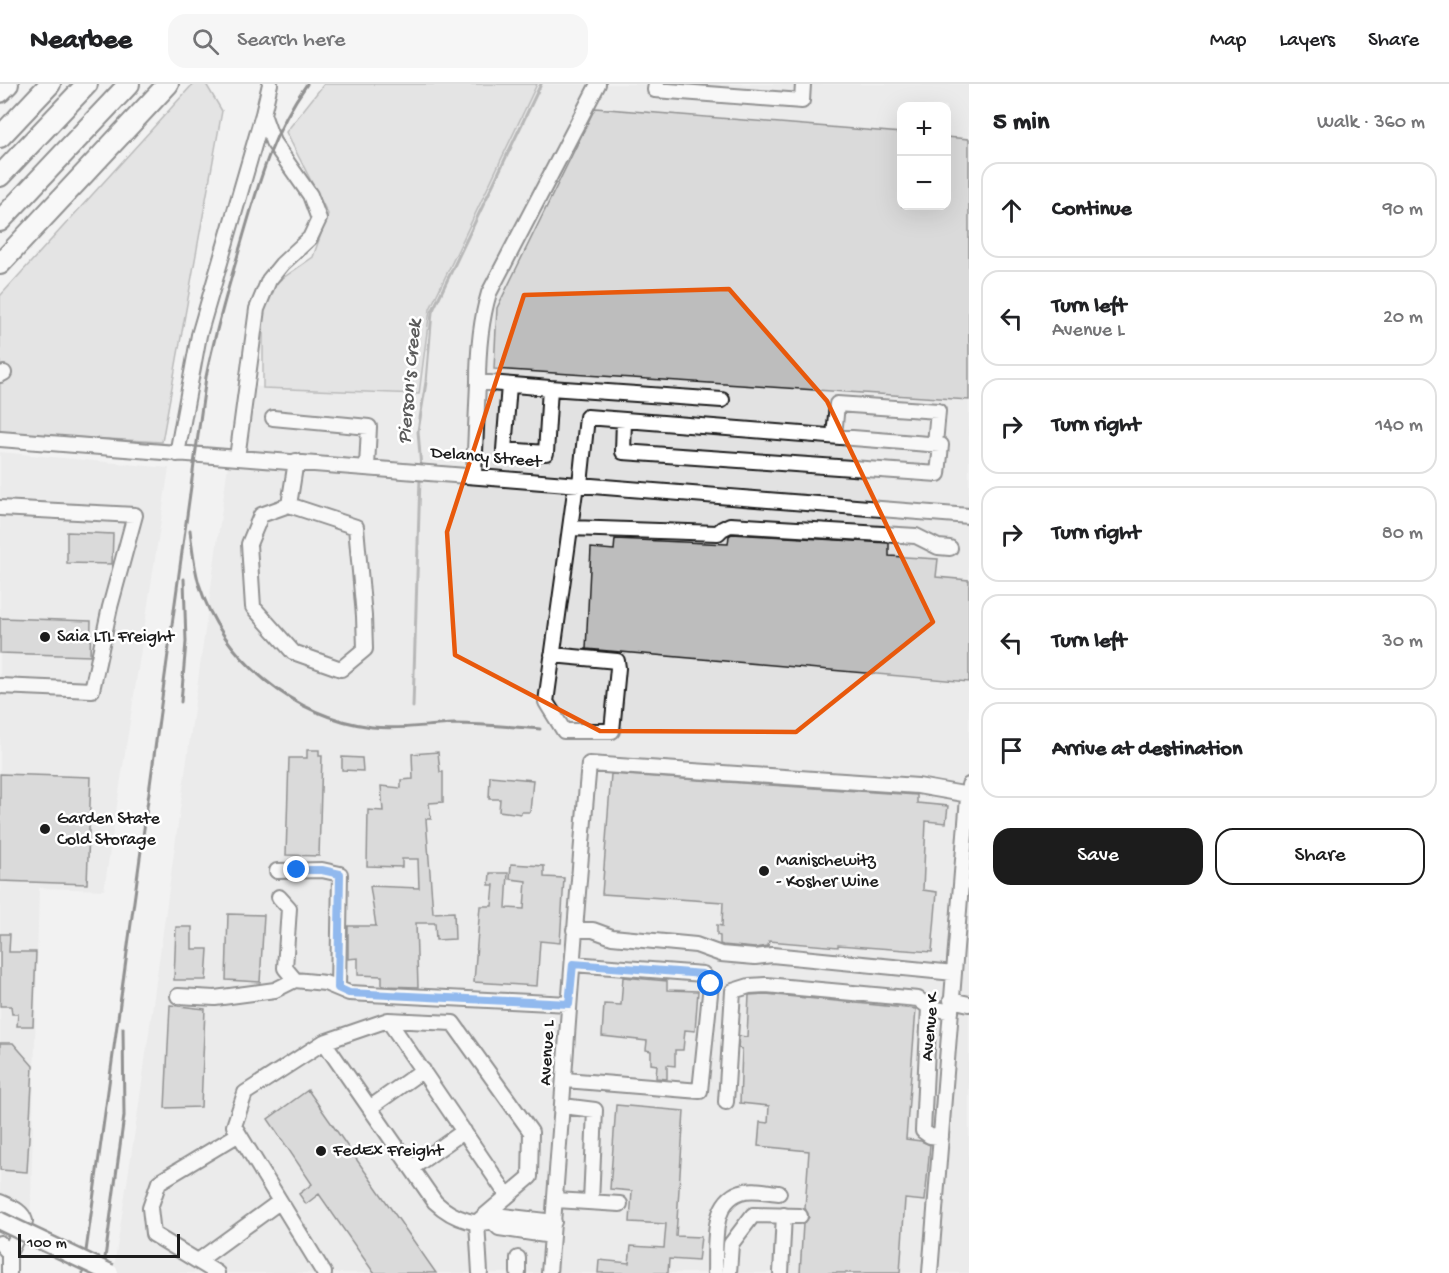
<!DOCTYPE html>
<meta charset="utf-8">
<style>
body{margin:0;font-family:"Gochi Hand",sans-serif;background:#f6f6f6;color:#202124}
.controls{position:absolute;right:18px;top:18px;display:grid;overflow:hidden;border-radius:12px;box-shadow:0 6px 24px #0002}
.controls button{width:54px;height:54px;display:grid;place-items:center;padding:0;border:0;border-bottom:2px solid #e0e0e0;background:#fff;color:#202124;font:30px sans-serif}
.scale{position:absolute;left:18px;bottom:15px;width:162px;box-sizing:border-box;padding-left:6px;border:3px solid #1c1c1c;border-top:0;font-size:16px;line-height:21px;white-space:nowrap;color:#1c1c1c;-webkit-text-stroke:4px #fff;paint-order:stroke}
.stop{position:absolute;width:18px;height:18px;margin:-14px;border:4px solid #1a73e8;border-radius:50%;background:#fff}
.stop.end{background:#1a73e8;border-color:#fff;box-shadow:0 2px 6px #0008}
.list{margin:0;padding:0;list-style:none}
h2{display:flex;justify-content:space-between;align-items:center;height:78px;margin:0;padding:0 24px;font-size:26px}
h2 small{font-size:20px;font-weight:400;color:#757577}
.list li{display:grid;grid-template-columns:39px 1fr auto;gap:18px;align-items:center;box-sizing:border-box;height:96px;margin:0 12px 12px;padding:0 12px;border:2px solid #e0e0e0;border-radius:18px}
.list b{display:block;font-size:22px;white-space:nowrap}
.list p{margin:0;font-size:20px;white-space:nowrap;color:#757577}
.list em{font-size:20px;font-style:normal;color:#757577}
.actions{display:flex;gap:12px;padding:18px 24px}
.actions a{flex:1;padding:14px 0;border:2px solid #1c1c1c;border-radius:18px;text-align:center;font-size:21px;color:#1c1c1c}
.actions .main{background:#1c1c1c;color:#fff}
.icon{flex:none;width:33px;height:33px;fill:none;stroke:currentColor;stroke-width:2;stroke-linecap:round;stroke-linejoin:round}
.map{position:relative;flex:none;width:969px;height:1189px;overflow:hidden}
header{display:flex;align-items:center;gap:36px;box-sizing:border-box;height:84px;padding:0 30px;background:#fff;border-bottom:2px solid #e0e0e0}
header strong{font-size:28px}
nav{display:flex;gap:33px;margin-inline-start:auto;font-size:21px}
.search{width:420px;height:54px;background:#f6f6f6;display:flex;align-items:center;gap:15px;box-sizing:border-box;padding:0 21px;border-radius:18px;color:#757577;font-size:22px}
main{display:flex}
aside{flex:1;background:#fff}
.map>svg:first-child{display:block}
.built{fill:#e2e2e2;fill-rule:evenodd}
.green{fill:#d2d2d2;stroke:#777;stroke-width:1.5}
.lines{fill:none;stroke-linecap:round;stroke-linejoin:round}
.stream{stroke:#707070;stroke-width:3}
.building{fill:#bdbdbd;stroke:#1c1c1c;stroke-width:1.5}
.minor-casing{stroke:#1c1c1c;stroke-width:18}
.highway-casing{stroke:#1c1c1c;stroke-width:24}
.minor{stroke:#fff;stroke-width:14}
.highway{stroke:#fff;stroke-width:20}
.rail{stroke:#1c1c1c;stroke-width:3}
.major-bridge-casing{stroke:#1c1c1c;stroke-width:21;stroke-linecap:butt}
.major-bridge{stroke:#fff;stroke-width:16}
.route{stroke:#1a73e8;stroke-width:8}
.marked{fill:none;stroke:#e8590c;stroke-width:4.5;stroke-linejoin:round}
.poi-dot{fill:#1c1c1c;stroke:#fff;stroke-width:2}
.labels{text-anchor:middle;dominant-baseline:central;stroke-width:5;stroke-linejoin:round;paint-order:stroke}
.street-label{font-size:18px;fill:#1c1c1c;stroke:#fff}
.poi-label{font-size:18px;fill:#1c1c1c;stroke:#fff;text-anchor:start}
.water-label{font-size:20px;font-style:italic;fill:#5b5b5b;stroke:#fff}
</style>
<header>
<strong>Nearbee</strong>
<div class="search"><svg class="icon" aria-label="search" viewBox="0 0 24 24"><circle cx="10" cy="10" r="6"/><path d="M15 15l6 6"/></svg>Search here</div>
<nav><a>Map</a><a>Layers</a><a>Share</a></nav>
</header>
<main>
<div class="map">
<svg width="969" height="1189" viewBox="0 0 969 1189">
<rect width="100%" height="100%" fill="#f2f2f2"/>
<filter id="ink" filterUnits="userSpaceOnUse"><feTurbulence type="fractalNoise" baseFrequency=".0167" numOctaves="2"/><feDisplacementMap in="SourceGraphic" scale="12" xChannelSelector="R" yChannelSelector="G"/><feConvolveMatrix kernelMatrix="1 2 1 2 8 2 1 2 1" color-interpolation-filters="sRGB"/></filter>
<g filter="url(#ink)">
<path class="built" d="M537,0H969V1189H113L138,1027L239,302L419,310L430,225ZM902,22H946V122H902Z
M0,368L169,384L104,806L39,804L30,1153L17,1147L14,1189H0Z"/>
<path class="green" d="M193,0H206L222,27L162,358L0,349V212Z
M324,0H537L430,225L419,310L263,304V208L313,173L328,130L286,48Z"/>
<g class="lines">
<path class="stream" d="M421,384L418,347L426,298L432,228L541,0
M413,623L420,394"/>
</g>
<path class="building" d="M595,24L902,49V122H946V53L969,55V316L494,285L497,224Z
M67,448L113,450L112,480L67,479Z
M732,450L889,459V472L938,475L936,493L969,496V598L586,565L591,464L614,466L615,455L728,460L729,452Z
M0,534L91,537L90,572L0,569Z
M307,666H319V672H322L319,772L286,771L289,674H307Z
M438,668L440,688H443V718L429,719L431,735H426L433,829L454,828L455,855L436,856L435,839H416L418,903L382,902V892L358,891V874L348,875V842H376L370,802L419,804L418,775H402V783L367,782L368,726L383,727L381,702L401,704V696L413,695L412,670Z
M342,673L362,674L363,687L342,686Z
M0,690L91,693L87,800L0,797Z
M611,690L917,711V719L948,722L946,739L926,737L923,806L937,808L932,868L838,861V863L769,857L768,862L755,864L723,861L720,860V852L717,851V841L722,842L723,818L602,810Z
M490,692L533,696L530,728H521V730L499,727L500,715H489Z
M511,780L544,782V793L564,794L560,859L540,857L537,902L474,898L480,822H492L494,801H489L490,789H508L506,824L524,825L526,797L510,795Z
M228,830L264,831L260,898L226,896Z
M176,843H192V865H208L206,896H174Z
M0,850H10L9,868H36L33,942H17L18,930H12L11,922H0Z
M623,893L667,897V906L698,907L695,947L685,946L683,966H675V982L667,981V995L656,994L657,981L651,980V967L646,966L647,957L602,952L604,920L621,921Z
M766,910L916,925L906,1055L921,1057L930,1061L925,1117L905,1115L900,1189H800L803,1140L809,1133L805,1124L809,1067L758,1062L760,1038L768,1039L769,1022L740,1019L742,965L738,964L739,952L747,953L749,911Z
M170,921L205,925L201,1023L165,1024Z
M0,959H13L33,982L27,1088L0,1086Z
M308,1006L436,1189H374L319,1110L306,1120L299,1110L312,1100L268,1035Z
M616,1021L684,1027L676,1152L701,1153L698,1177L669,1175L668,1189H598L599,1176L629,1179L631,1162L664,1164L666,1140L630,1138L632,1107L610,1105Z"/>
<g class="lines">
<defs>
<path id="minor" d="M656,0L655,6L802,17L803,0
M0,291L4,289
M478,298C478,267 480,239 489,209L598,0
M550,304L722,316
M273,334L369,343L367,383
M834,352L837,320L938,327L935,360
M0,355L969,432
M177,370L199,251L263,30L270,0
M237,374L257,225L269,196L282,180L310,154L319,135L310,111L273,58L263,30
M474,391L478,298L550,304L546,369L504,366L509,301
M580,400L587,333L941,361L938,390L623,368L624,336
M289,421L356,443L364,532L365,565L341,585L293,568L253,523L249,460L261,431L289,421L296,377
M0,424L135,431L110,523L92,606L0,602
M570,444L576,400
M552,571L617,577L618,584L612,647H564L546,618L570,444L718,449L722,445L730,441L916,452L938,463L950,464
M277,787L322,786L340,790L338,904
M279,813L289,824L285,884L295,896L325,899L349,909L569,920
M574,846H593L612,853L696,861L721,870L755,873L772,871L954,889
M178,912L215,914L275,906L295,896
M951,916L969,920
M929,923L923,1047L930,1052L941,1053
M324,958L388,936
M565,996L700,1007L711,900L703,890L573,880
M726,1018L733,907L749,902L766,901L918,915L929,923L951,928
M563,1022L595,1026L591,1118
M371,1023L423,986
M412,1084L464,1047
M556,1116L620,1120
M0,1118C10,1123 22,1126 25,1137L9,1169
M494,1139L499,1144L552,1152
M0,1159L9,1169V1189
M198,1177L279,1118
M217,1189L153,1150L150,1124L159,1098L239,1050
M324,1189L234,1042L245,1009L324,958L435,1118C452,1134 482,1147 503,1132L554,1138
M480,1189L477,1138L530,1093L531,1048L453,939L388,936L507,1111
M518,1189V1174
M549,1189C563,1019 573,850 589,680L918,702L969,711
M715,1189C716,1163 710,1118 741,1108C752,1104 767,1108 779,1109
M729,1189L731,1160L753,1131L800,1132
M781,1189L784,1131
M930,1189L969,701"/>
<path id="highway" d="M0,8L8,0
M0,53L50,0
M0,92L87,0
M0,137L129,0
M0,180L168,0"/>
</defs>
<use href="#minor" class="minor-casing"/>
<use href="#highway" class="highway-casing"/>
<use href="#minor" class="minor"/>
<use href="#highway" class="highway"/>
<path class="rail" d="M190,446C192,464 194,483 199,500C223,576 294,633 372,643C399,646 427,641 454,640C482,640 511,643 540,645
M181,618L186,558L184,495
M83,1189L206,293C215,248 228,204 241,160C258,102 271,50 307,0
M103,1189L124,1032L123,944"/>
<defs>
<path id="major-bridge" d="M0,1137L110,1189"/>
</defs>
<use href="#major-bridge" class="major-bridge-casing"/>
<use href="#major-bridge" class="major-bridge"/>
</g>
</g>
<g class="lines" filter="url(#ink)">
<path class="route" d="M297,786H322L340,790L338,904L349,909L569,920L573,880L703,890L711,900"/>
</g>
<path d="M0 0H969V1189H0ZM729,205L827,317L933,538L796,648L600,647L455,571L447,448L524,211Z" fill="#f2f2f2" fill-opacity=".55" fill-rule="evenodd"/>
<path class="marked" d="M729,205L827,317L933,538L796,648L600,647L455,571L447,448L524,211Z"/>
<g class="poi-dot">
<circle cx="45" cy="553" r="6"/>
<circle cx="45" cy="745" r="6"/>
<circle cx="764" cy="787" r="6"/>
<circle cx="321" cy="1067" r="6"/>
</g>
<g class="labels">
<g class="street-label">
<text transform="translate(486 374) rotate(5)">Delancy Street</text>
<text transform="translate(931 943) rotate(-85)">Avenue K</text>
<text transform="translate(548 969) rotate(-87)">Avenue L</text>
</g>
<g class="poi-label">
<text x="57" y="553">Saia LTL Freight</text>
<text x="57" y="735">Garden State<tspan x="57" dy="21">Cold Storage</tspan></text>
<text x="776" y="777">Manischewitz<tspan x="776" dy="21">- Kosher Wine</tspan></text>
<text x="333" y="1067">FedEx Freight</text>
</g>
<g class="water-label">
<text transform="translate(411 298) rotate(-85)">Pierson's Creek</text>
</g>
</g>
</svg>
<div class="controls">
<button>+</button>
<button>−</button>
</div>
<div class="scale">100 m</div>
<div class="stop" style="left:711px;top:900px"></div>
<div class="stop end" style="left:297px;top:786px"></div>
</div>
<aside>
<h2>5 min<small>Walk · 360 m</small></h2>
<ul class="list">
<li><svg class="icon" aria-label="ahead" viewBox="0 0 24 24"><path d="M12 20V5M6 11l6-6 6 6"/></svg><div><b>Continue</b></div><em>90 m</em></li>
<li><svg class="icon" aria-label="left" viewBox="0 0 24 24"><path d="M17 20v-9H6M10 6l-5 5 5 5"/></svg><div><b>Turn left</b><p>Avenue L</p></div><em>20 m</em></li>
<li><svg class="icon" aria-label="right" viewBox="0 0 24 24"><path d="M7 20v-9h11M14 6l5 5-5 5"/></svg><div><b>Turn right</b></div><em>140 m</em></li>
<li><svg class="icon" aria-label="right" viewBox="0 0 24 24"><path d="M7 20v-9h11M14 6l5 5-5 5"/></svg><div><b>Turn right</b></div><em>80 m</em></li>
<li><svg class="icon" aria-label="left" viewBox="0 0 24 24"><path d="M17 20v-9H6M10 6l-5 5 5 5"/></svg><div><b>Turn left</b></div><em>30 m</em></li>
<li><svg class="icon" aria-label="arrive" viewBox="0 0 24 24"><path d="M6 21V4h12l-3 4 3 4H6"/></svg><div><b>Arrive at destination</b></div></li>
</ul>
<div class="actions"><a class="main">Save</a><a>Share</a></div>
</aside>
</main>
